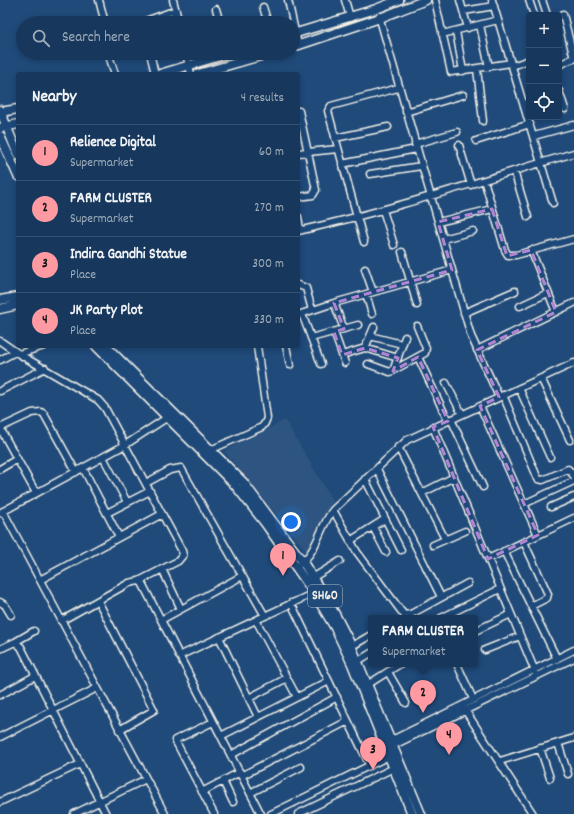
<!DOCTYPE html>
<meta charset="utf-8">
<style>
body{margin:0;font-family:Dekko,sans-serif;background:#244365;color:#f1f3f6}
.controls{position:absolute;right:12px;top:12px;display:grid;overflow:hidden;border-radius:4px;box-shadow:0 2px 6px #0003}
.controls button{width:36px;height:36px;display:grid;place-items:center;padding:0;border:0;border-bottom:1px solid #365272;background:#17385c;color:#f1f3f6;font:20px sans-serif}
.you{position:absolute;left:291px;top:522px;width:14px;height:14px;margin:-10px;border:3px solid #fff;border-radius:50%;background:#1a73e8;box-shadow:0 0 0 6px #1a73e833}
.badge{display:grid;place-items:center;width:26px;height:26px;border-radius:50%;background:#ff9aa2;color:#111;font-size:13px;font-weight:700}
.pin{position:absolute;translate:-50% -33px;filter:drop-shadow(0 1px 2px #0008)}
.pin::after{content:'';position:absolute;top:21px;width:14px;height:12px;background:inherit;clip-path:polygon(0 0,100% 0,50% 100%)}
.popup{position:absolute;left:368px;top:615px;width:110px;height:52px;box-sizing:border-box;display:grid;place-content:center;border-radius:4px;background:#17385c;filter:drop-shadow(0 1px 3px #0005);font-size:13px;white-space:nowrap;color:#9eacbb}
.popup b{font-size:15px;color:#f1f3f6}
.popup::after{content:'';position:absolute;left:50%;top:100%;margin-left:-8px;border:8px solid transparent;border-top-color:#17385c}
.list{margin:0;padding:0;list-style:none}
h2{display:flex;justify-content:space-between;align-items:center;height:52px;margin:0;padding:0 16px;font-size:17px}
h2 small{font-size:13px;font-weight:400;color:#9eacbb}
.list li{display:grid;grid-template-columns:26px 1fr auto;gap:12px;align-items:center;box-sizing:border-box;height:56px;padding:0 16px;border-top:1px solid #365272}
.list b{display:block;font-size:15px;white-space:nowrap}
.list p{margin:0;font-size:13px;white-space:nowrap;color:#9eacbb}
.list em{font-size:13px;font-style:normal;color:#9eacbb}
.icon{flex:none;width:22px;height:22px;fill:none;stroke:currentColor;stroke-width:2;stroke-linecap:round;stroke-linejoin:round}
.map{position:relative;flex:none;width:574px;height:814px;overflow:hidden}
.search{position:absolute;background:#17385c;box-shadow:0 2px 6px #0003;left:16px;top:16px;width:284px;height:44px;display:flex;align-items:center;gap:10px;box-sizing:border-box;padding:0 14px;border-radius:22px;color:#9eacbb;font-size:15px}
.panel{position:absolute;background:#17385c;box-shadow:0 2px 6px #0003;left:16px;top:72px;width:284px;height:276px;border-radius:4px}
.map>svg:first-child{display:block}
.built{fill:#2d5581}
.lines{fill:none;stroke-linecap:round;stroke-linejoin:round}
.minor-casing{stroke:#f4f1e8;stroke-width:9}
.major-casing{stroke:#f4f1e8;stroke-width:11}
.minor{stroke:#1f4a7a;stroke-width:6}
.major{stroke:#1f4a7a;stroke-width:8}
.marked{fill:none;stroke:#b185d1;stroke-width:3;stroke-dasharray:8 5;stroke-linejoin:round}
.labels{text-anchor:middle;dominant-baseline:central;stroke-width:3.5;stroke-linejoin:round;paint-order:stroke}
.shield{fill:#1f4a7a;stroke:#b4bfc7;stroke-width:1}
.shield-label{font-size:13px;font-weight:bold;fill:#f4f1e8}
</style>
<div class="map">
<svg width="574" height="814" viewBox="0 0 574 814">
<rect width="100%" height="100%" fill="#1f4a7a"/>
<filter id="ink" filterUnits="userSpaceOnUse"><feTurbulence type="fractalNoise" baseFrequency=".025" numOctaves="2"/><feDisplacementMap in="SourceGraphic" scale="8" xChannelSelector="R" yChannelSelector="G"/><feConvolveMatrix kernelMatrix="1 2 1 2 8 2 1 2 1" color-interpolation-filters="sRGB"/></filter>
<g filter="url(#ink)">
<path class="built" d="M285,420L334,503L307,552L224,451Z"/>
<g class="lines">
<defs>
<path id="minor" d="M99,0L105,23
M173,0L179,23
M288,0L298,45
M345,0L350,17
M435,0L451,72L511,63
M460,0L468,28
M492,0L553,203
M529,0L534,15
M542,0L547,15
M263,7L268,23
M216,9L220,23
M464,11L494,6
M563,14L574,59
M379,16L471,336L499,397
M140,23L176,10
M480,25L489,67
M456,31L463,71
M442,34L498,20
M108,53L115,74
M150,53L155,74
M186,53L191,74
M559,65L574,58
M512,66L529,60
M477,69L483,121
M559,91L565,109
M406,112L463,95
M534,136L574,125
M335,138L388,127
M476,141L530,124
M415,144L457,132
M459,145L471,185
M298,153L338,149
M342,164L416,149
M514,171L528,217
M370,174L421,166
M484,180L505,250L508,255H516L574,239
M298,197L313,195L316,190L299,111
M383,210L394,245
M298,217L300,230
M438,222L492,209
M298,231C392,210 482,180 574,153
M443,239L473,231
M364,242L328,111L331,106L398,88
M531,250L556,312
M402,252L417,305
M365,269L373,292
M298,285L306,288L312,310
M366,294L372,314
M334,303L344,329
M520,306L548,293
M464,313L515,291
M302,314L321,364
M298,315L334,303L452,270
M334,332L345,363
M370,336L402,344
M311,338L358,325
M0,341L19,354L98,400L105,408L182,551L183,555L178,561L139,581
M286,346L290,365
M365,348L398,358
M477,350L574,303
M19,354L44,346
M342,355L365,348L374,327
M418,357L448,421
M0,360L15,352
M368,364L390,372L425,353L426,348L417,326
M393,371L405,337
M541,378L570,440
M446,383L462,414
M519,388L550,457
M0,391L45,368
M503,395L538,479L543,480L568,469L574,476
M480,406L538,535
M451,419L483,487
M433,427L537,676
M0,428L32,413L41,412L44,414L76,472
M0,428L36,493
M398,447L445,539
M208,451L262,427L265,423L267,418L257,346
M103,457L127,502
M83,468L119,537
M0,469L17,459
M377,469L441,597
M365,479L401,550
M146,483L170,470L181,468L265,616
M422,493L454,477
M524,504L574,481
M551,507L574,497
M333,510L357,552L404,615L411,614L468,583
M3,511L165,814
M0,513L125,445L171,415
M107,513L150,491
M373,527L386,552
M350,541L385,519
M524,542L548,594L547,598L531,606
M433,545L465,531
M504,551L557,659
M488,559L574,518
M300,564C317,552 320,526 333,510L407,440L574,363
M162,569L181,609
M314,577L340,561
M40,580L162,514
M98,601L154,710L119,730
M0,602L5,605L11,615
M291,603L370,766
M441,618L500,589
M161,620L242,576
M256,620L297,697
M61,621L129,583L139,581L142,583L261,814
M475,631L511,614
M219,637L258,717
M15,642L34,631
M352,646L371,635
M0,649L15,642L21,647L106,814
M485,650L520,636
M179,656L314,593
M358,661L371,653
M457,664L473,699
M388,672L406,703
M367,685L400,664
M0,695L35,676
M249,698L287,678
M463,707L533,814
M213,722L175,740L214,814
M221,736L329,681
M0,737L97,688
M390,741L574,650
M558,743L568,774
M392,746L574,658
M540,748L550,778
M231,755L337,697
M500,761L574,738
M241,776L348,721
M223,781L233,802
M202,792L240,772
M250,793L301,767
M0,802L80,764
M74,814L146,779
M271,814L391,755
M298,814L398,766"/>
<path id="major" d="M293,34L376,9L399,0
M293,47L380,18L426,0
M160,74L230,53
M198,74L271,53
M0,110L18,155
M0,112L18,109
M0,128L18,124
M0,136L18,176
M0,300L18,297
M0,309L18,305
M96,346L235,485L265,523L314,593L335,628L352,664L412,814
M106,346L243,482L303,562L335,614L350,643L421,814"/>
</defs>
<use href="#minor" class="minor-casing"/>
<use href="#major" class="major-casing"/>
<use href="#minor" class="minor"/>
<use href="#major" class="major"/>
</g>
</g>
<path class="marked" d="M492,209L507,256L531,250L556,312L477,350L499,397L480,406L538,535L488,559L433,427L448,421L418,357L393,371L398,358L365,348L342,355L334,332L344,329L334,303L452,270L438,222Z"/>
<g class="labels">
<rect class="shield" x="308" y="585" width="34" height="22" rx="3"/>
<g class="shield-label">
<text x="325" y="596">SH60</text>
</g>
</g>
</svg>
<div class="controls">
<button>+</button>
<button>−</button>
<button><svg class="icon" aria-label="locate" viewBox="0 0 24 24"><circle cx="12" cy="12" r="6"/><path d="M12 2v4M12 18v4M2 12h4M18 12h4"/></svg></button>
</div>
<div class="you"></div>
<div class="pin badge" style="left:283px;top:576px">1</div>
<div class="pin badge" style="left:423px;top:713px">2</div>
<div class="popup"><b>FARM CLUSTER</b>Supermarket</div>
<div class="pin badge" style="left:373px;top:770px">3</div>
<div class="pin badge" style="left:449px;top:755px">4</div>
<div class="search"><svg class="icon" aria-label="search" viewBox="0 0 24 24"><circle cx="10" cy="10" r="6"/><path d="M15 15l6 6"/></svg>Search here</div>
<section class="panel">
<h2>Nearby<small>4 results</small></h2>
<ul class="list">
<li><span class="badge">1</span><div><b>Relience Digital</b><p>Supermarket</p></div><em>60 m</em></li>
<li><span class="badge">2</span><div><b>FARM CLUSTER</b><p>Supermarket</p></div><em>270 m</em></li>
<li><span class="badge">3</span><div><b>Indira Gandhi Statue</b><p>Place</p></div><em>300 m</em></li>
<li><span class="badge">4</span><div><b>JK Party Plot</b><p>Place</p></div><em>330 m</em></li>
</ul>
</section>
</div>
